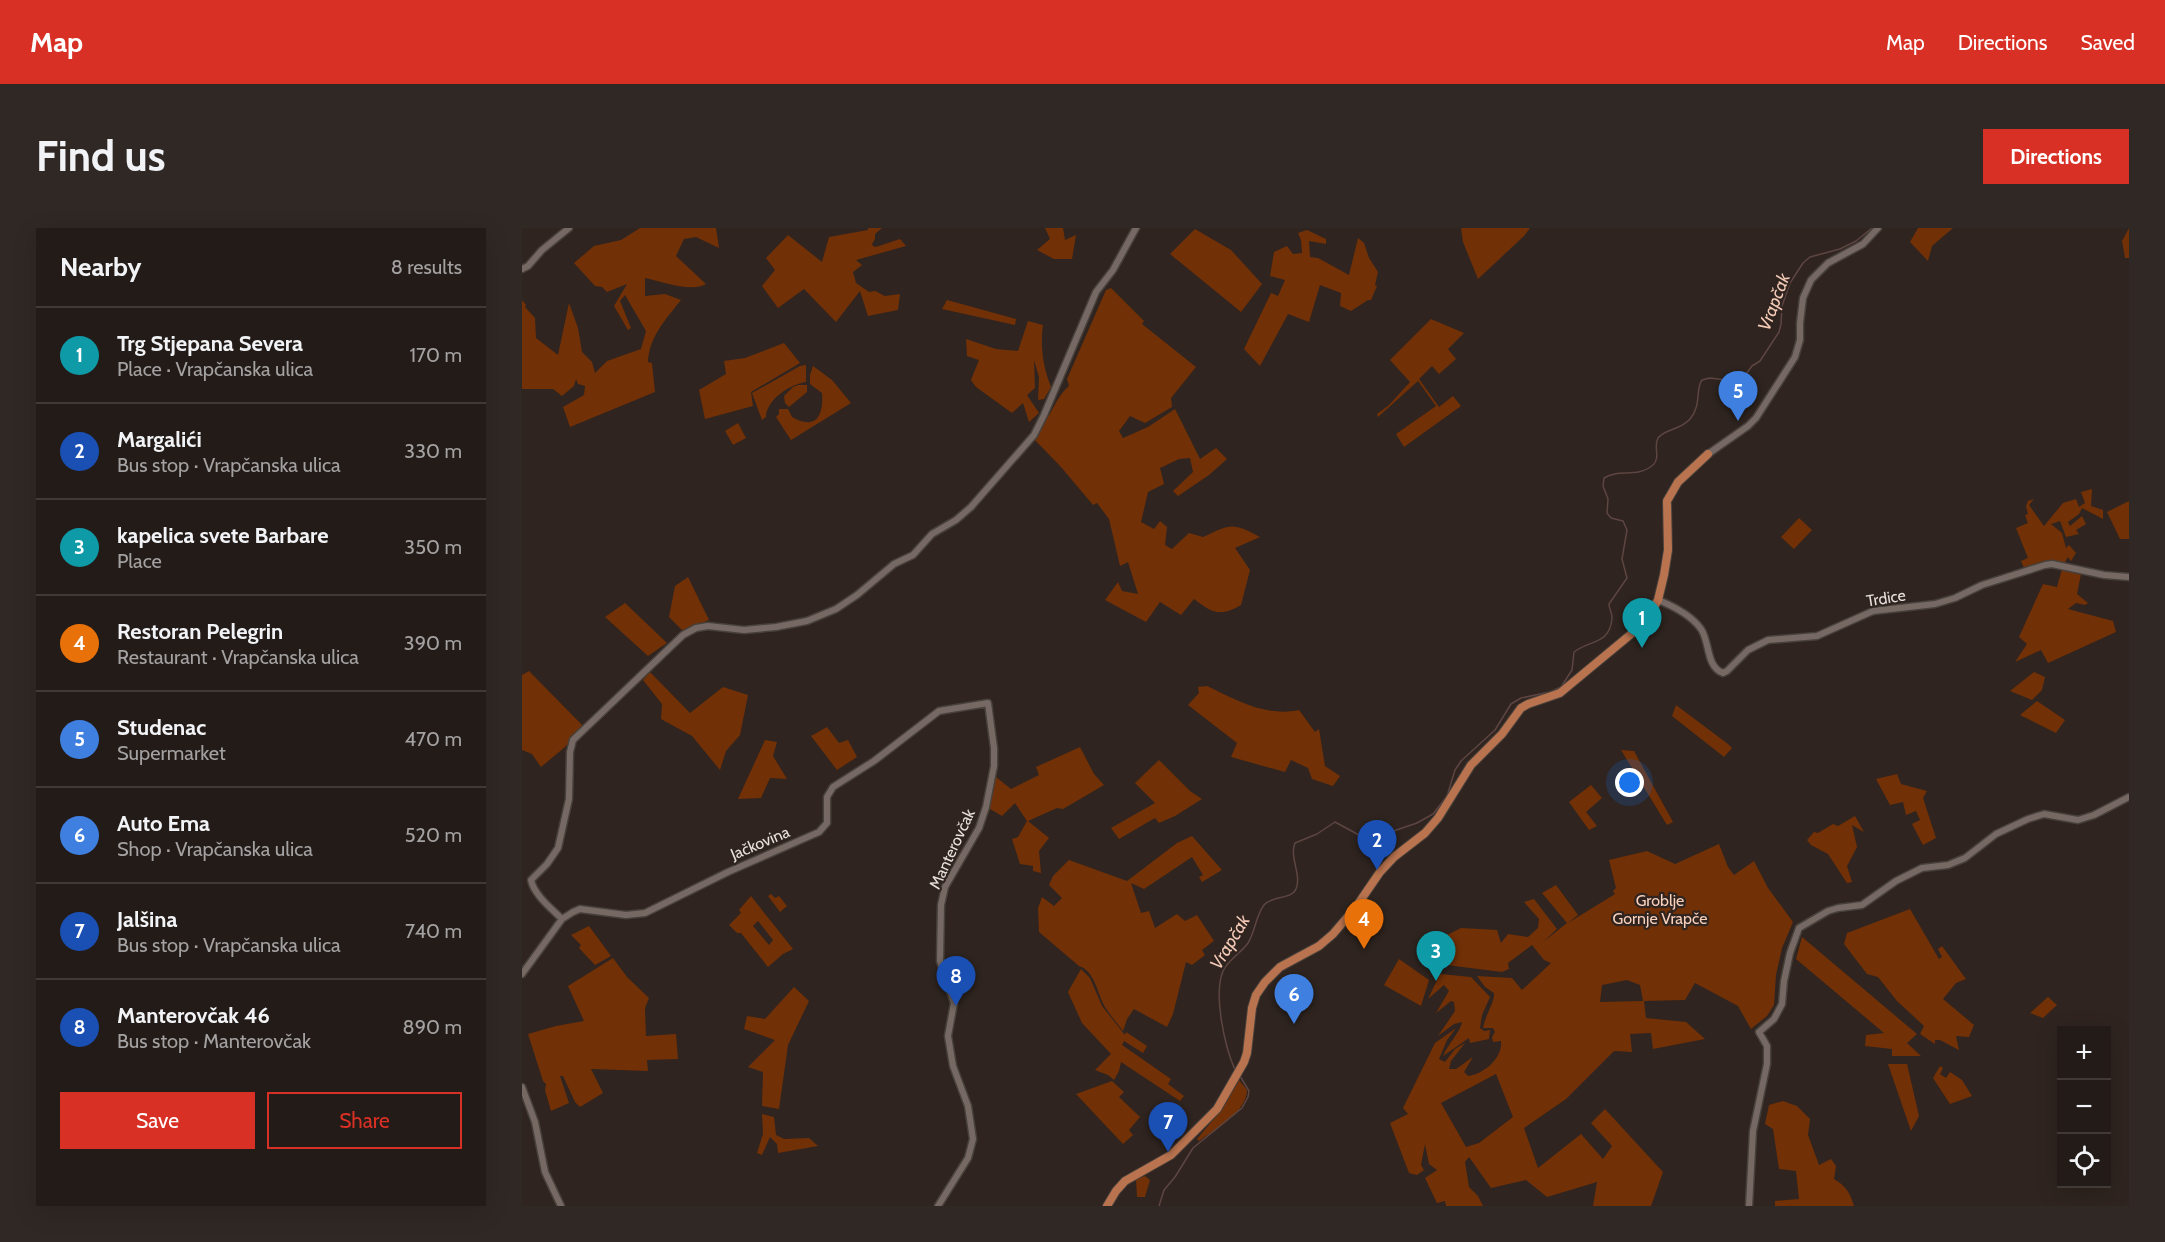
<!DOCTYPE html>
<meta charset="utf-8">
<style>
body{margin:0;font-family:Cabin,sans-serif;background:#2f2824;color:#f1f3f6}
.controls{position:absolute;right:18px;bottom:18px;display:grid;overflow:hidden;border-radius:0px;box-shadow:0 6px 24px #0002}
.controls button{width:54px;height:54px;display:grid;place-items:center;padding:0;border:0;border-bottom:2px solid #403936;background:#231b17;color:#f1f3f6;font:30px sans-serif}
.you{position:absolute;left:1108px;top:555px;width:21px;height:21px;margin:-15px;border:4px solid #fff;border-radius:50%;background:#1a73e8;box-shadow:0 0 0 9px #1a73e833}
.badge{display:grid;place-items:center;width:39px;height:39px;border-radius:50%;background:#d93025;color:#fff;font-size:20px;font-weight:700}
.pin{position:absolute;translate:-50% -50px;filter:drop-shadow(0 2px 3px #0008)}
.pin::after{content:'';position:absolute;top:32px;width:21px;height:18px;background:inherit;clip-path:polygon(0 0,100% 0,50% 100%)}
.list{margin:0;padding:0;list-style:none}
h2{display:flex;justify-content:space-between;align-items:center;height:78px;margin:0;padding:0 24px;font-size:26px}
h2 small{font-size:20px;font-weight:400;color:#a3a1a1}
.list li{display:grid;grid-template-columns:39px 1fr auto;gap:18px;align-items:center;box-sizing:border-box;height:96px;padding:0 24px;border-top:2px solid #403936}
.list b{display:block;font-size:22px;white-space:nowrap}
.list p{margin:0;font-size:20px;white-space:nowrap;color:#a3a1a1}
.list em{font-size:20px;font-style:normal;color:#a3a1a1}
.actions{display:flex;gap:12px;padding:18px 24px}
.actions a{flex:1;padding:14px 0;border:2px solid #d93025;border-radius:0px;text-align:center;font-size:21px;color:#d93025}
.actions .main{background:#d93025;color:#fff}
.icon{flex:none;width:33px;height:33px;fill:none;stroke:currentColor;stroke-width:2;stroke-linecap:round;stroke-linejoin:round}
.map{position:relative;flex:none;width:1607px;height:978px;overflow:hidden;border-radius:0px}
header{display:flex;align-items:center;gap:36px;box-sizing:border-box;height:84px;padding:0 30px;background:#d93025;color:#fff}
header strong{font-size:28px}
nav{display:flex;gap:33px;margin-inline-start:auto;font-size:21px}
.intro{display:flex;align-items:center;justify-content:space-between;box-sizing:border-box;height:144px;padding:0 36px}
h1{margin:0;font-size:42px}
.button{padding:15px 27px;border-radius:0px;background:#d93025;color:#fff;font-size:21px;font-weight:700}
main{display:flex;gap:36px;padding:0 36px}
aside{flex:1;background:#231b17;border-radius:0px;box-shadow:0 6px 24px #0002}
.map>svg:first-child{display:block}
.green{fill:#723006;fill-rule:evenodd}
.lines{fill:none;stroke-linecap:round;stroke-linejoin:round}
.stream{stroke:#5d4542;stroke-width:1.5}
.minor-casing{stroke:#48403b;stroke-width:9}
.major-casing{stroke:#48403b;stroke-width:10}
.minor{stroke:#766963;stroke-width:6}
.major{stroke:#b9734f;stroke-width:8}
.labels{text-anchor:middle;dominant-baseline:central;stroke-width:4.5;stroke-linejoin:round;paint-order:stroke}
.street-label{font-size:16px;fill:#e8e0dd;stroke:#2f241f}
.park-label{font-size:16px;fill:#f9d0bc;stroke:#2f241f}
.water-label{font-size:18px;font-style:italic;fill:#f4cab7;stroke:#2f241f}
</style>
<header>
<strong>Map</strong>
<nav><a>Map</a><a>Directions</a><a>Saved</a></nav>
</header>
<div class="intro"><h1>Find us</h1><a class="button">Directions</a></div>
<main>
<aside>
<h2>Nearby<small>8 results</small></h2>
<ul class="list">
<li><span class="badge" style="background:#0f9aa8">1</span><div><b>Trg Stjepana Severa</b><p>Place · Vrapčanska ulica</p></div><em>170 m</em></li>
<li><span class="badge" style="background:#1a4fb4">2</span><div><b>Margalići</b><p>Bus stop · Vrapčanska ulica</p></div><em>330 m</em></li>
<li><span class="badge" style="background:#0f9aa8">3</span><div><b>kapelica svete Barbare</b><p>Place</p></div><em>350 m</em></li>
<li><span class="badge" style="background:#e8710a">4</span><div><b>Restoran Pelegrin</b><p>Restaurant · Vrapčanska ulica</p></div><em>390 m</em></li>
<li><span class="badge" style="background:#3f7fe0">5</span><div><b>Studenac</b><p>Supermarket</p></div><em>470 m</em></li>
<li><span class="badge" style="background:#3f7fe0">6</span><div><b>Auto Ema</b><p>Shop · Vrapčanska ulica</p></div><em>520 m</em></li>
<li><span class="badge" style="background:#1a4fb4">7</span><div><b>Jalšina</b><p>Bus stop · Vrapčanska ulica</p></div><em>740 m</em></li>
<li><span class="badge" style="background:#1a4fb4">8</span><div><b>Manterovčak 46</b><p>Bus stop · Manterovčak</p></div><em>890 m</em></li>
</ul>
<div class="actions"><a class="main">Save</a><a>Share</a></div>
</aside>
<div class="map">
<svg width="1607" height="978" viewBox="0 0 1607 978">
<rect width="100%" height="100%" fill="#2f241f"/>
<path class="green" d="M118,0H194L197,20L174,9L162,11L154,28L184,56C169,65 139,53 123,50V68L143,66L159,72C144,91 127,109 126,134L130,135L133,164L48,199L41,179L62,167L63,158L56,156L54,151L52,158L40,168L31,161H0V72L4,77L3,79L13,90L14,110L36,127L47,75L56,100L60,124L70,134L73,145L85,133L119,121L124,103L103,67L98,73L109,100L106,102L92,78L105,56L85,64L80,59L73,58L52,35L72,18L99,12Z
M346,0H360L353,6V11L350,16L351,18L354,19L378,11L384,18L334,32L340,37L331,44L334,55L347,64L353,63L363,68L378,66L376,82L346,88L338,63L314,94L282,61L256,80L240,58L253,42L244,30L266,7L300,34L307,9L346,2Z
M523,0H541L543,12L554,7L550,31H532L515,22L528,11Z
M939,0H1008L1002,8L956,51L941,14Z
M1396,0H1431L1410,18L1406,33L1388,14Z
M1607,0V30H1603L1600,13Z
M673,1L709,22L740,56L719,84L648,26Z
M785,2L804,11V16L787,13L788,29L796,30L827,47L836,10L842,15L847,30L856,44L853,57L855,58L849,72H846L829,83L818,78L819,65L798,57L787,94L766,86L738,138L722,121L749,65L756,68L763,52L748,48L752,24L765,18L771,26L780,25L779,12L776,5Z
M589,60L622,93L620,96L674,139L649,170L650,179L623,195L608,188L597,203L601,210L626,199L653,181L678,231L694,220L705,231L687,247L656,268L651,263L671,244L668,230L657,231L638,240L642,256L626,264L619,294L632,301L638,293L645,299L643,317L650,321L667,305L681,309C709,296 710,294 738,309L713,320L728,342L719,377C698,389 690,385 672,371L659,387L638,374L624,394L583,372L596,354L600,363L616,366L606,334L598,338L587,291L575,275L571,277L539,239L509,208C526,200 531,171 547,158L545,151L584,62Z
M425,72L494,91L493,97L420,81Z
M909,91L942,105L926,121L934,131L917,146L910,138L897,151L917,179L931,168L939,178L882,219L874,206L914,178L896,153L856,189L855,186L867,177L888,154L868,132Z
M506,93L521,97C518,118 521,139 529,159L522,171L516,172L517,149L512,132L513,160L505,167L517,185L507,194L501,175L490,185L454,159L449,152L457,132L445,128L444,111L474,121L496,123Z
M262,115L278,135L229,164L231,178L183,191L177,162L204,146L202,133L223,130Z
M284,137V154C268,156 244,172 244,189L240,192L230,165L278,138Z
M291,138L310,152L329,175L269,212L254,189L257,186V181H266L270,189C274,191 279,194 284,194C300,196 301,176 300,165L288,156V147Z
M276,157H285V164L267,179L263,175L262,168L271,159Z
M216,195L224,210L211,217L203,203Z
M1570,261L1569,278L1581,282V291L1560,280L1557,286L1546,294L1548,298L1560,288L1564,296L1554,302L1557,306L1544,309L1538,293L1529,296L1540,305L1544,320L1547,317L1554,325L1549,333L1546,329L1543,334L1503,342L1499,333L1506,330L1494,300L1506,295L1503,287L1506,286L1504,278L1506,273L1512,271L1507,277L1522,298L1541,275L1554,271L1557,279L1563,275L1559,264Z
M1607,273V311H1598L1585,284Z
M1277,290L1290,302L1272,321L1259,309Z
M1540,341L1559,346L1555,366L1566,375L1563,377L1554,375L1546,381L1591,393L1594,404L1526,435L1519,422L1493,434L1505,416L1497,409L1521,356L1535,359Z
M166,349L187,392L161,403L147,389L153,358Z
M103,375L145,415L126,428L83,389Z
M7,443L61,498L43,519L19,539L10,526L0,522V447Z
M128,444L168,485L201,459L226,467L218,507L204,523L198,542L170,508L139,491L140,476L121,452Z
M1512,444L1523,449L1520,462L1510,472L1488,463Z
M685,458C714,472 743,489 777,482L793,504L797,501L803,538L818,548L811,558L790,551L786,540L769,532L763,544L709,529L715,515L666,477L677,465L676,459Z
M1515,473L1543,492L1534,505L1498,487Z
M1154,477L1206,516L1210,520L1202,529L1150,488Z
M305,499L317,515L326,512L335,529L315,542L289,508Z
M243,512L255,514L251,528L265,551L248,550L239,570L216,571Z
M558,519L572,546L582,557L541,581L535,580L506,593L527,610L517,623L519,645L511,643V638L498,636L490,611L496,609L505,593L493,575L480,588L463,578L469,545L489,561L517,547L514,539Z
M1099,522L1112,523L1151,594L1145,597Z
M637,532L668,563L680,571L653,588L637,595L633,590L597,611L589,600L633,575L613,555Z
M1375,546L1379,556L1405,563L1401,570L1414,610L1401,617L1390,596L1398,592L1394,583L1384,587L1381,574L1368,577L1354,551Z
M1069,557L1080,570L1064,584L1075,598L1067,602L1047,574Z
M1333,588L1342,604L1330,597L1335,619L1325,638L1330,654L1325,655L1306,626L1289,617L1285,612L1292,604L1296,605L1311,596L1316,598Z
M670,608L700,642L680,654L677,649L681,647L670,629L622,661L609,655L619,685L627,683L633,700L655,686L663,693L675,687L692,713L680,722L683,727L670,737L664,734L651,786L645,799L612,781L605,791L601,803C595,795 588,787 583,779C575,765 573,743 557,738L517,704L516,680L520,669L532,678L540,670L527,657L531,648L547,632L605,653L655,615Z
M1197,616L1206,639L1212,647L1232,633L1246,660L1271,694L1260,720L1254,747L1252,777L1245,788L1229,801L1216,778L1173,755L1163,772L1122,773L1124,790L1164,794L1183,811L1131,821L1129,805L1108,806L1110,824L1092,823L1044,871L1002,900L1016,940L1059,906L1081,931L1090,918L1069,895L1083,881L1141,944L1129,978H1071L1075,954L1025,969L1004,952L969,960L947,929L943,934L947,959L956,968L961,978H924L923,973L915,975L903,950L915,942L907,936L903,916L899,937L902,942L895,947L887,945L868,895L886,886L881,880L913,815L934,800L925,812L917,831L923,834L933,821L943,815L929,833L927,841H934L951,829L942,844L946,848C962,846 981,830 979,813L971,814L970,809L973,804L971,800H961C963,788 973,774 972,765L963,759L955,748L990,750L1000,762L1029,735L1022,732L1010,717L986,735L987,741L980,744L909,735L915,718L922,728L928,719L925,707L939,700L975,702L979,715L986,706L1006,709L1016,700L1017,691L1002,674L1012,671L1035,701L1021,714L1045,695L1020,665L1034,657L1056,687L1046,695L1093,666L1091,663L1094,660L1087,632L1125,623L1153,636ZM1105,752L1118,757L1121,773L1078,774L1080,757ZM974,846L991,889L957,915L944,919L919,875Z
M249,666L253,670L257,668L265,678L258,684L246,668Z
M229,668L271,721L261,726L246,739L219,705H215L207,697L219,685L217,682ZM236,693L251,712L247,717L231,698Z
M1388,681L1417,731L1420,729L1416,721L1420,718L1444,751L1434,755L1421,771L1452,797L1447,809L1434,808L1437,822L1418,812H1413V816L1398,806L1402,798L1375,773L1356,749L1345,746L1322,716L1325,705Z
M67,698L89,728L73,737L57,720L59,717L49,707Z
M1280,709L1395,806L1385,815L1399,828H1370V821L1343,818L1344,807L1362,805L1274,731Z
M91,730L105,749L127,770L123,780L124,808L154,806L156,831L125,832L126,843L69,841L81,865L58,879L53,874L41,848H38L47,875L29,883L23,862L24,856L21,853L6,806L34,798L62,793L46,758Z
M877,731L907,752L899,778L862,757Z
M559,741L568,750L580,778L603,807L604,804L625,818L621,825L602,813L600,817L649,851L646,856L662,868L658,873L599,834L597,843L592,852L586,847L573,842L589,826L560,795L546,764Z
M918,746L949,749L968,769L960,787L958,800L962,803L968,802L967,811L948,815L947,810L921,828C926,816 939,803 940,794L932,796L916,808L933,783L932,774L929,773L914,785L927,763L922,757L906,771Z
M272,759L287,773L266,817L257,881L240,878L241,844L226,839L253,812L222,801L225,788L243,791Z
M1526,769L1535,777L1521,790L1508,785Z
M1366,836H1385L1397,888L1389,903Z
M1418,838L1421,840L1418,846L1424,850L1428,844L1440,852L1450,868L1428,876L1411,850Z
M717,852L725,862C725,884 693,901 677,913L675,911L701,880Z
M590,853L602,864L597,869L618,889L607,902L611,907L601,916L554,866Z
M1261,873L1275,878L1288,891L1286,907L1297,937L1309,931L1314,938L1312,951C1324,958 1328,965 1332,978H1253V973L1277,971L1274,943L1257,941L1251,901L1243,896L1247,877Z
M240,886L252,889L254,907L262,911L287,910L296,918L256,925L255,916L248,909L240,927L235,925L241,906Z
M623,948L628,952L623,969H615L614,951Z"/>
<g class="lines">
<path class="stream" d="M713,842C703,819 691,767 701,743C706,732 719,725 726,715C733,704 734,687 742,677C751,667 769,672 774,661C780,647 767,629 773,615L795,606L813,594L837,607L851,610L895,595L911,586L925,568L933,542L939,533L973,502L989,476L999,470L1028,464L1039,459L1050,442L1052,424C1067,412 1088,417 1090,390C1090,384 1087,381 1087,376L1105,350L1100,331L1105,302L1101,293L1089,290L1085,285L1086,271L1081,258L1082,250C1098,240 1114,251 1131,237C1139,229 1131,219 1136,210C1142,201 1159,202 1168,191C1180,177 1173,161 1180,152L1188,150L1204,152L1221,150L1230,138L1238,133L1257,104L1259,96L1260,78L1268,55L1281,35L1288,29L1318,21L1334,13L1350,0
M637,978L642,962L653,949L671,920L720,880L726,869L727,863L718,848"/>
<defs>
<path id="minor" d="M0,41L6,38L20,22L47,0
M1186,226L1226,198L1234,190L1273,129L1278,112V95L1281,70L1289,52L1306,35L1341,16L1356,0
M1136,372C1151,378 1169,387 1179,401C1188,414 1184,439 1201,445L1205,443L1226,422L1246,412L1295,408L1351,383L1413,376L1433,370L1460,357L1523,337L1530,336L1582,347L1607,349
M40,691C30,681 12,667 9,652L25,636L36,620L47,571L48,524L51,512L161,407L174,400L186,398L222,402L254,399L285,393L314,381L335,367L372,336L391,327L410,306L434,292L449,279L512,207L522,187L574,64L591,42L614,0
M0,746L40,691L51,684L58,681L104,687L123,685L206,644L297,604L305,595V569L311,559L352,533L417,483L466,475L472,520V538L464,579L457,600L423,659L419,677L418,733L432,775L426,808L431,838L446,878L451,911L446,930L416,978
M0,859L13,894L23,944L39,978
M1227,978L1231,903L1245,836V818L1237,804L1252,791L1260,776L1262,753L1268,725L1277,700L1306,683L1316,680L1340,677L1374,653L1400,640L1426,637L1443,630L1474,606L1506,591L1522,586L1556,592L1572,587L1607,569"/>
<path id="major" d="M585,978L594,963L603,953L649,927L695,881L722,834L725,825L730,780L734,767L743,754L758,739L797,718L811,706L834,679L858,644L872,629L903,605L916,590L949,537L980,506L999,480L1006,476L1038,465L1114,402L1127,388L1136,372L1142,347L1146,322L1145,273L1156,254L1186,226"/>
</defs>
<use href="#minor" class="minor-casing"/>
<use href="#major" class="major-casing"/>
<use href="#minor" class="minor"/>
<use href="#major" class="major"/>
</g>
<g class="labels">
<g class="street-label">
<text transform="translate(1364 370) rotate(-9)">Trdice</text>
<text transform="translate(238 615) rotate(-23)">Jačkovina</text>
<text transform="translate(430 621) rotate(-65)">Manterovčak</text>
</g>
<g class="park-label">
<text x="1138" y="672">Groblje<tspan x="1138" dy="18">Gornje Vrapče</tspan></text>
</g>
<g class="water-label">
<text transform="translate(1252 74) rotate(-69)">Vrapčak</text>
<text transform="translate(708 714) rotate(-59)">Vrapčak</text>
</g>
</g>
</svg>
<div class="controls">
<button>+</button>
<button>−</button>
<button><svg class="icon" aria-label="locate" viewBox="0 0 24 24"><circle cx="12" cy="12" r="6"/><path d="M12 2v4M12 18v4M2 12h4M18 12h4"/></svg></button>
</div>
<div class="you"></div>
<div class="pin badge" style="left:1120px;top:420px;background:#0f9aa8">1</div>
<div class="pin badge" style="left:855px;top:642px;background:#1a4fb4">2</div>
<div class="pin badge" style="left:914px;top:753px;background:#0f9aa8">3</div>
<div class="pin badge" style="left:842px;top:721px;background:#e8710a">4</div>
<div class="pin badge" style="left:1216px;top:193px;background:#3f7fe0">5</div>
<div class="pin badge" style="left:772px;top:796px;background:#3f7fe0">6</div>
<div class="pin badge" style="left:646px;top:924px;background:#1a4fb4">7</div>
<div class="pin badge" style="left:434px;top:778px;background:#1a4fb4">8</div>
</div>
</main>
